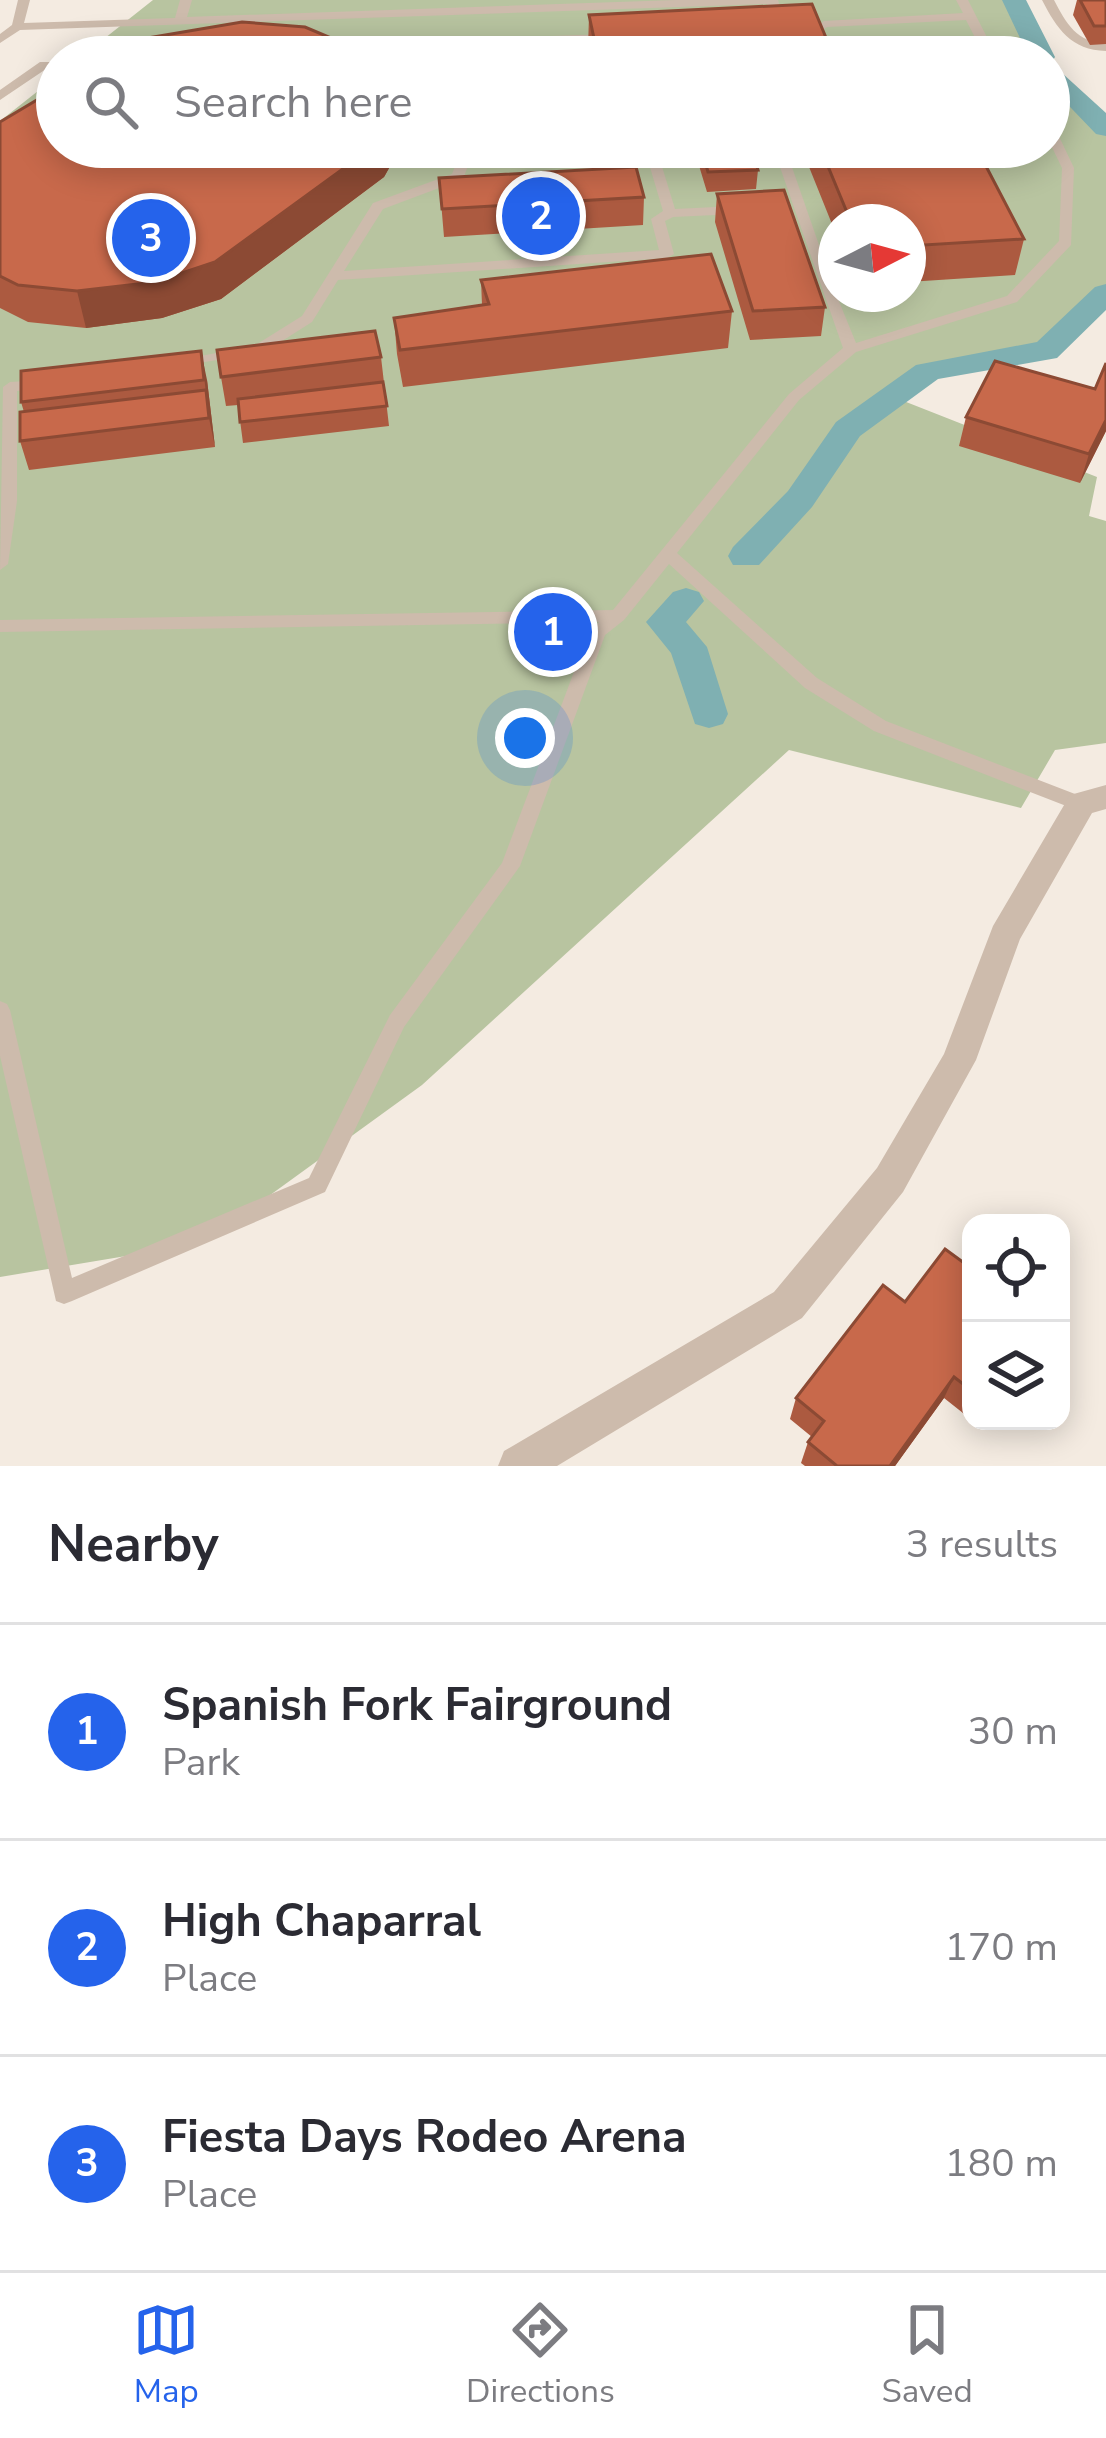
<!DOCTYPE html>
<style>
body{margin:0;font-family:"Nunito Sans",sans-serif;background:#f7f7f7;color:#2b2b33}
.controls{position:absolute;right:36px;bottom:36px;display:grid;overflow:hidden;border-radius:24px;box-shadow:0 6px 30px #0003}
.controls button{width:108px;height:108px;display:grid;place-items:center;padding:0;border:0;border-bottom:3px solid #e1e1e2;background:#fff;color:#2b2b33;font:60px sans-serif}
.compass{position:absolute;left:818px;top:204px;width:108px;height:108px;border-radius:50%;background:#fff;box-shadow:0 6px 30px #0003;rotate:84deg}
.you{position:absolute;left:525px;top:738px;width:42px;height:42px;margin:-30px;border:9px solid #fff;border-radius:50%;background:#1a73e8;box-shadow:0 0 0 18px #1a73e833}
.badge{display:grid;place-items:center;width:78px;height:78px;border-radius:50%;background:#2563eb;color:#fff;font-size:39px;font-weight:700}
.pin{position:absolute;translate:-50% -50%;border:6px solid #fff;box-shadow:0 3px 12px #0006}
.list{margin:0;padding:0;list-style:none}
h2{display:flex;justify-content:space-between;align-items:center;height:156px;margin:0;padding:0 48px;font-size:51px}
h2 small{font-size:39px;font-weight:400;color:#7c7c81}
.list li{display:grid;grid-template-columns:78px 1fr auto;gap:36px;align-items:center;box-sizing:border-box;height:216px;padding:0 48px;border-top:3px solid #e1e1e2}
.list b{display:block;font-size:45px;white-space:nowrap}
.list p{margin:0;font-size:39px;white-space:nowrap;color:#7c7c81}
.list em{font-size:39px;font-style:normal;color:#7c7c81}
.icon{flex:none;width:66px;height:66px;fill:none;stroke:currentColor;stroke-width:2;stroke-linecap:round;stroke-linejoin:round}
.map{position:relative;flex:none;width:1106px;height:1466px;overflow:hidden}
.search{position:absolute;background:#fff;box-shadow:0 6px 30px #0003;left:36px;right:36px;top:36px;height:132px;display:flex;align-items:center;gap:30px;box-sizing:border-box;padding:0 42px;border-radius:66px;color:#7c7c81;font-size:45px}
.sheet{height:804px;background:#fff}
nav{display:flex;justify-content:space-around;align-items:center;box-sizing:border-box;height:168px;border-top:3px solid #e1e1e2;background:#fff;font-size:33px;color:#7c7c81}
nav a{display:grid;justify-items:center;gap:6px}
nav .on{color:#2563eb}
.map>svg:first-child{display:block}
.green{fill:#b8c4a0;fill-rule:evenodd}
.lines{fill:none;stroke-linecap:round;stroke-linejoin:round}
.canal{fill:#7fb0b2;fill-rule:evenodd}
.service{fill:#cdbbac;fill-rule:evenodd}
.tertiary{fill:#cdbbac;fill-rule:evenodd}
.wall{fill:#ac5a40}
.shaded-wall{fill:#8c4a34}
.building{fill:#c8694b;stroke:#8c4a34;stroke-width:3}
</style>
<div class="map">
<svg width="1106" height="1466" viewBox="0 0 1106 1466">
<rect width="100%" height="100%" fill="#f4ebe1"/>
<path class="green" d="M153,0H1014L1042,57H81Z
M1049,70L1106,128V293L1046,351L993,356L927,372L896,398L1097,477L1089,516L1106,521V743L1055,750L1021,808L789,750L422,1085L204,1243L0,1277V121L57,76V147H1049ZM836,222H908V294H836Z"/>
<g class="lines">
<path class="canal" d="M1002,0H1026L1055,57L1051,63L1106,113V136L1096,134L1049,85V57H1029Z
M1106,284V310L1057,358L938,379L860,436L812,507L759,565H733L728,556L733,547L788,491L836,422L916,365L1037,342L1095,287Z
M686,588L699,592L704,601L686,622L707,647L728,714L723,724L709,728L695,724L671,653L646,622L673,592Z"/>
<path class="service" d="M18,0H30L24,23L175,18L180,0H192L187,17L676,0H778L787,28L777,30L767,4L20,30L0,43V34L12,25Z
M956,0H968L997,57H985L966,20L827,27L818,33L812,30L824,21L963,13Z
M1042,0H1054C1066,23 1077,43 1106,43V51C1071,50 1057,29 1042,0Z
M609,34L615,38L613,40L557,43L556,47L552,49L394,51L402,57H387L376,51L319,44L313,40L319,36L379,44L546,42L547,38L551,36Z
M40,62H57V70L46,69L0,100V90Z
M1049,124L1055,128L1074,168L1071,245L1017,302L856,352L799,400L677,553L817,678L886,721L1088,799L1090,804L1088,809H1074L874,731L805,688L669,564L624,620L605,635L520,866L404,1027L325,1192L72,1301L64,1304L56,1301L0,1056V1001L7,1004L10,1010L72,1278L309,1178L390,1015L502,863L589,632L599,622L0,632V620L613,610L789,394L843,348L773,147H785L836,294L856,343L1007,296L1059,241L1062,168L1049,141Z
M463,147H475L463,179L383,209L344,271L659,250L651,219L663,211L644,147H656L675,209L736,206L743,210L736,214L673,217L665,221L674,254L667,258L338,280L312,322L263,353L179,366V360L254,346L302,316L373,203L452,174Z
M44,380L51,385L49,388L17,391V501L8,564L0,570L3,387L10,382Z"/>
<path class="tertiary" d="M1106,785V809L1092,813L1020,939L976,1060L903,1192L802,1318L557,1466H498L504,1451L774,1292L877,1168L944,1054L993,926L1070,795Z"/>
</g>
<path class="wall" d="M1077,0H1106V44L1090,45L1073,15Z
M589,15L834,57H590L588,49Z
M0,122L57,147H401L384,177L221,299L162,318L86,328L28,322L0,308Z
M698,147H751L758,170L756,189L707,192L697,159Z
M801,147H976L1024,239L1015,275L908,282V222H836V234Z
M439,178L644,197L643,225L444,237Z
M717,194L825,307L821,336L750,340L715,222Z
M481,280L732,311L728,348L403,387L397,354L394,318L482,305Z
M381,357L389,426L243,443L238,405L226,406L221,377Z
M1106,363V431L1080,483L959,446L966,417L1095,389Z
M207,380L215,447L29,470L20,441L24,412L21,402Z
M971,1268V1413L968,1417L944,1398L895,1466H805L801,1463L808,1442L812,1437L790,1419L796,1398L905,1302Z"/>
<path class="shaded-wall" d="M373,147H401L384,177L221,299L162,318L86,328L77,291Z
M201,351L207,380L215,447L209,418Z
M1106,420V431L1080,483L1089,454Z
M954,1377L944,1398L895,1466H890Z"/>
<path class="building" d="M1080,0H1106V26H1094Z
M812,4L834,57H598L589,15Z
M242,22L305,27L362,51L369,57H108L136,40Z
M57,88V147H373L215,262L155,282L77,291L18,285L0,276V122Z
M701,147H751L758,170L708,172Z
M820,147H976L1024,239L908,246V222H851Z
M636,167L644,197L442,209L439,178Z
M784,190L825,307L753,311L717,194Z
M711,254L732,311L400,350L394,318L489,304L481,280Z
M375,331L381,357L221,377L217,350Z
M201,351L204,380L21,402V371Z
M995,361L1095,389L1106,363V420L1089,454L966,417Z
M383,382L387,406L240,422L238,399Z
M206,390L209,418L20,441V412Z
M945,1249L971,1268V1390L954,1377L890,1466H837L808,1442L824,1421L796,1398L883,1285L905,1302Z"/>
</svg>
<div class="controls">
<button><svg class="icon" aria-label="locate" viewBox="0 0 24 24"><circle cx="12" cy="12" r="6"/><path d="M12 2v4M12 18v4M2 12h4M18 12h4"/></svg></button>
<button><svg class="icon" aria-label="layers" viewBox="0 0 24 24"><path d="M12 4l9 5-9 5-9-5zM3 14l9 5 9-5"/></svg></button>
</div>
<svg class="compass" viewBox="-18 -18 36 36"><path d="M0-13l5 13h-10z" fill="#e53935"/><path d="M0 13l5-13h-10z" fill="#7c7c81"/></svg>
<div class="you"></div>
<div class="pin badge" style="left:553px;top:632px">1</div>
<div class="pin badge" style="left:541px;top:216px">2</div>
<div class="pin badge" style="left:151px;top:238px">3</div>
<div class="search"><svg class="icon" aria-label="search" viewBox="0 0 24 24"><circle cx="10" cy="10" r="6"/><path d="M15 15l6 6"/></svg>Search here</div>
</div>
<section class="sheet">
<h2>Nearby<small>3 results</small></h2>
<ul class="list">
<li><span class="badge">1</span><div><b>Spanish Fork Fairground</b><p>Park</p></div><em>30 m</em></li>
<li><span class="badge">2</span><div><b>High Chaparral</b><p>Place</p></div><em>170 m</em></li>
<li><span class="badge">3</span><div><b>Fiesta Days Rodeo Arena</b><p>Place</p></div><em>180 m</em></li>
</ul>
</section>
<nav>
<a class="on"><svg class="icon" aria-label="map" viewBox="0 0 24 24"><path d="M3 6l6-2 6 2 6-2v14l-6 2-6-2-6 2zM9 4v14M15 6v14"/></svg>Map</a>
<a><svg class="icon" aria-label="directions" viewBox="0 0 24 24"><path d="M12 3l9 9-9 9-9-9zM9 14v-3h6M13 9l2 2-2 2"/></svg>Directions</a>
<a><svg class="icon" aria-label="saved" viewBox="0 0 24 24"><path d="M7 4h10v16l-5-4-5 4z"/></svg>Saved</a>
</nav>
